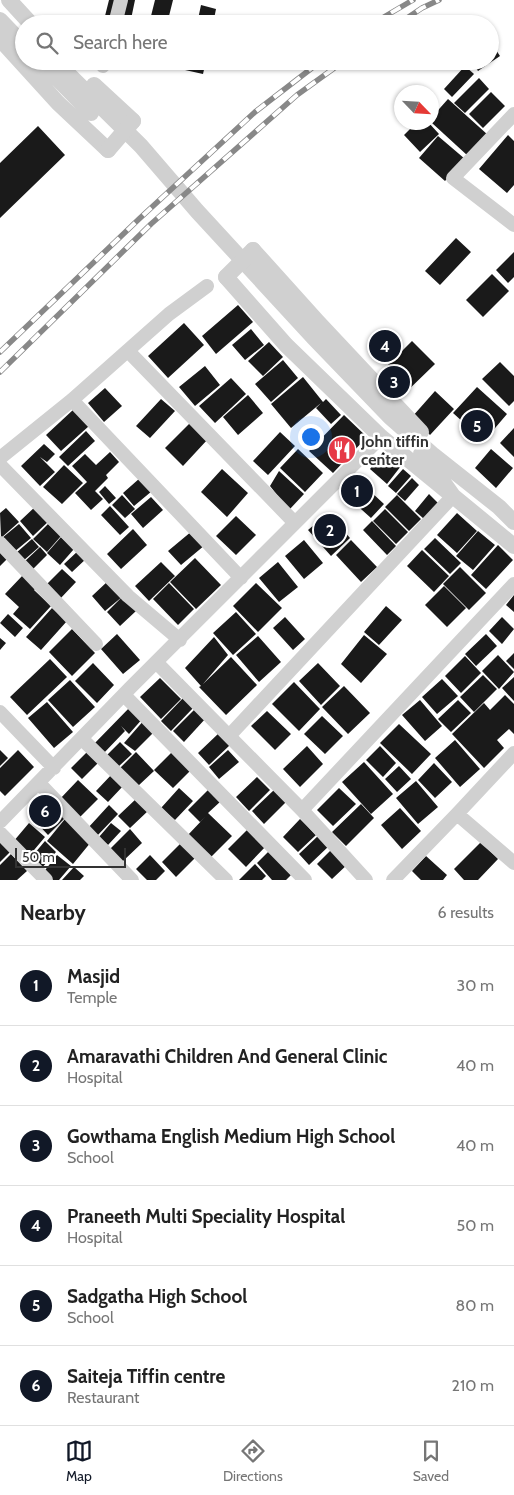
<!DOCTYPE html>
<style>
body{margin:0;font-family:Cabin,sans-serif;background:#f2f2f2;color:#222}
.compass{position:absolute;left:394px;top:85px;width:45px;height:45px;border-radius:50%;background:#fff;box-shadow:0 1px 4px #0004;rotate:115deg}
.scale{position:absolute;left:15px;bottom:12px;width:111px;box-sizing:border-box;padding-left:5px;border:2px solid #333;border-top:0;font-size:14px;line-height:18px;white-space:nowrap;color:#333;-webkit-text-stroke:4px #fff;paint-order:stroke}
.you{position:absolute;left:310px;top:436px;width:18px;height:18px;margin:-12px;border:4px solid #fff;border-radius:50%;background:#1a73e8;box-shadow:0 0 0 8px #1a73e833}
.badge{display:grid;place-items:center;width:32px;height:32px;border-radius:50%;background:#111827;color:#fff;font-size:16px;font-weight:700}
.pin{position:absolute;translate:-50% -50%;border:2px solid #fff;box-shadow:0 1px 5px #0006}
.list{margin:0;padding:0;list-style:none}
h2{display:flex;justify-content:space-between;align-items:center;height:65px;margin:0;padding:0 20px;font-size:21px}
h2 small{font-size:16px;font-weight:400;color:#767676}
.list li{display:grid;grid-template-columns:32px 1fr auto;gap:15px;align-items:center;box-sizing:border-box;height:80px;padding:0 20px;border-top:1px solid #e0e0e0}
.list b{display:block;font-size:19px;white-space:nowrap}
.list p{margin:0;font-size:16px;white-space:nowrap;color:#767676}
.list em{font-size:16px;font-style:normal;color:#767676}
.icon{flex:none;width:28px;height:28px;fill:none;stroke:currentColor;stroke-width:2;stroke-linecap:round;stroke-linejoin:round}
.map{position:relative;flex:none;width:514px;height:880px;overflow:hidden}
.search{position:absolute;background:#fff;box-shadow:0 1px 4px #0004;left:15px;right:15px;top:15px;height:55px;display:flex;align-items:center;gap:12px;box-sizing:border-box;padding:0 18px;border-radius:28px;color:#767676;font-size:19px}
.sheet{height:545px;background:#fff}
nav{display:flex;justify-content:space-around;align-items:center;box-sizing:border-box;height:70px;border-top:1px solid #e0e0e0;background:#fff;font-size:14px;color:#767676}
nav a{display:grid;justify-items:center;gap:2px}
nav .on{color:#111827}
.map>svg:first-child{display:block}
.building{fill:#1a1a1a}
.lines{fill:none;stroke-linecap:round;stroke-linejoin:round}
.minor{stroke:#d0d0d0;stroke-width:14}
.tertiary{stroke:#d0d0d0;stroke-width:16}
.rail-casing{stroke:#888;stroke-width:5.5}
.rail{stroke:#fff;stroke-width:4;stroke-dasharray:11;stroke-linecap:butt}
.tertiary-bridge{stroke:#d0d0d0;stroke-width:16}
.labels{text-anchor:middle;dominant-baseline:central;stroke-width:5;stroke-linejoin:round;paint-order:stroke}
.poi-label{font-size:16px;font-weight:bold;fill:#333;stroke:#fff;text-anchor:start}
</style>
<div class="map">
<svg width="514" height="880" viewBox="0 0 514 880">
<rect width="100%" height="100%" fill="#fff"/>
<path class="building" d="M109,0H135L130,24H103Z
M155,0H173L167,24H149Z
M201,5L216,9L213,24H197Z
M492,44L500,56L478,71L471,61H490V45Z
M187,61H206L203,74L185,70Z
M465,66L474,74L452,97L444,89Z
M479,78L489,89L465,113L454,103Z
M491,92L505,106L483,128L469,114Z
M448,99L488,135L468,156L432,123V117Z
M417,122H428L439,134L420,152L404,135Z
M38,126L65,155L0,218V163Z
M508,135L514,141V185L507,193L479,169Z
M438,136L465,159L445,181L419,158Z
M456,238L471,252L440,285L425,271Z
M514,252V277L508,283L496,270Z
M492,274L509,291L483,317L466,300Z
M238,305L253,322L216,354L202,336Z
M184,323L204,345L168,378L148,356Z
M251,329L264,345L245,360L232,345Z
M412,341L435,364L401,397L379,374Z
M269,342L283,357L263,376L248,361Z
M283,360L298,378L271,402L255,384Z
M500,362L514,376V401L509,406L482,379Z
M205,366L220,385L195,406L179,387Z
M303,377L323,402L326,399L341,415L331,424L316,408L321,403L291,428L271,404Z
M231,378L246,394L215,423L199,406Z
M477,387L507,414L484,441L453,413Z
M105,388L122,406L104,422L88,403Z
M435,391L454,409L430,435L412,417Z
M248,395L263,413L238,435L223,417Z
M161,399L175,411L150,438L136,426Z
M74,409L89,426L61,451L46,435Z
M344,415L367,437L333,473L309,451Z
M191,422L208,439L183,466L165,448Z
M514,428V457L500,443Z
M86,431L95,441L68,466L59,457Z
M280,432L295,446L268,475L253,461Z
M44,444L55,454L47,462L40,457L55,472L40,486L21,466Z
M298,449L323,473L305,492L280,468Z
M491,449L513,468L496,488L475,468Z
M110,452L119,462L106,475L108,478L95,491L103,499L91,510L75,493L87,482L72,466L85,454L96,465Z
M383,452L401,466L387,484L370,469Z
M64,465L83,483L62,504L43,487Z
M222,469L248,493L227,517L201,492Z
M403,469L411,476L396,493L388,486Z
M279,471L304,494L289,510L270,486Z
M140,478L152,491L134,506L123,493Z
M412,478L419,485L405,501L397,494Z
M357,479L384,504L371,518L343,493Z
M105,486L116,498L109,504L99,492Z
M429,494L438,503L424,519L415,511Z
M122,495L135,509L125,518L112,505Z
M397,495L421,519L409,531L385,507Z
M151,497L163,510L143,528L131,514Z
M37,505L50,520L33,536L20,521Z
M110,506L129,527L120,535L101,515Z
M6,508L19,522L1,538L0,513Z
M385,509L408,532L396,544L373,521Z
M328,513L350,538L331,556L308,530Z
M457,513L477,531L457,553L437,535Z
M236,516L256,535L236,555L216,536Z
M372,521L396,546L387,555L363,530Z
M19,524L31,538L14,552L2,538Z
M48,524L61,536L47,552L33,539Z
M133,529L147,545L121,569L107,554Z
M192,531L205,545L181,565L168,551Z
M478,531L495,545L473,570L456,556Z
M61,537L74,549L60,565L47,553Z
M435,538L461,563L450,574L424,549Z
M32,539L39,547L23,561L16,553Z
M304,540L323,563L304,579L285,556Z
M351,540L377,567L361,582L336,555Z
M498,545L513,560L486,589L471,575Z
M40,547L47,555L32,570L24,562Z
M79,550L87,558L72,572L64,564Z
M422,550L449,576L434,592L407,566Z
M0,551L7,559L0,566Z
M195,558L221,585L196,609L170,582Z
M161,562L175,576L149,601L135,586Z
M278,562L298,587L279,602L259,578Z
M460,567L486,593L469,610L443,584Z
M62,569L76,582L59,600L45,586Z
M23,575L36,588L34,590L51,606L30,629L13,614L19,607L5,594Z
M108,581L122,597L105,611L92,596Z
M169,583L194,609L178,625L153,599Z
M256,583L282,608L258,632L233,606Z
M444,586L466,608L447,627L425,605Z
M514,595V612L506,605Z
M122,597L136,611L120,626L107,612Z
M386,606L402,620L379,645L364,632Z
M52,608L67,621L41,650L26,637Z
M236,612L256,634L233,655L213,633Z
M8,614L23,628L15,637L0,623Z
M285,617L305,639L293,650L273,628Z
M502,617L514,629L502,644L489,631Z
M72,629L95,653L72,676L49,652Z
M117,634L140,660L123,674L101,649Z
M486,634L497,646L476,666L465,654Z
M364,635L387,654L361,683L341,664Z
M258,636L281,662L259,682L236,655Z
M214,637L228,655L203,684L231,657L257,685L226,715L199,687L201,686L185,668Z
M0,638L6,643L0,650Z
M514,653V669L506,661Z
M498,655L514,672L499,689L482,671Z
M465,656L481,673L461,693L445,676Z
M50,659L67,677L27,715L10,697Z
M93,663L114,685L97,703L75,681Z
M318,663L340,686L321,705L299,681Z
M483,675L497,689L474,712L460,697Z
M514,677V701L502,688Z
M160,678L181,699L161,719L140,697Z
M442,679L458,696L437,714L422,697Z
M70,680L95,707L73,727L48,700Z
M294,682L320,709L299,731L272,704Z
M344,686L370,713L348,734L322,707Z
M505,695L514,704V734L509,729L497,740L504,748L484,768L452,734L484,703L490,710Z
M184,697L194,707L171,731L161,721Z
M420,700L442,726L425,741L402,715Z
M458,700L471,713L451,732L438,719Z
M47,702L73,732L54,748L28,718Z
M131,706L144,717L129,734L121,726L125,731L102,755L92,746Z
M196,708L206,718L184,742L173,731Z
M267,711L291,734L275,750L251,726Z
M322,716L343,736L325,754L304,734Z
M145,719L156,730L135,751L124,743Z
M399,724L431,754L412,774L380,743Z
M219,733L230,745L209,765L198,753Z
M455,740L480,769L460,787L435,758Z
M120,742L132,754L118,767L107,755Z
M307,746L323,764L300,787L283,769Z
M380,746L396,763L383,777L366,760Z
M0,750L8,758L0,766Z
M18,750L34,767L5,796L0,791V768Z
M228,750L239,762L219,779L209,767Z
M88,751L98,763L82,779L71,768Z
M173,751L192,769L173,788L154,770Z
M136,752L154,771L138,786L120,768Z
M364,762L393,794L371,814L342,782Z
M434,763L452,782L435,798L418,780Z
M399,766L411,779L397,792L385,779Z
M113,773L124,785L108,802L96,791Z
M257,777L270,790L249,811L236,797Z
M78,780L98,799L78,819L59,800Z
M416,781L438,807L418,824L396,798Z
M179,788L193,801L175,820L161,808Z
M339,788L356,804L333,826L317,810Z
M209,789L221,801L208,813L232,836L210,858L187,836L205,817L200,822L188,810Z
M274,790L286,802L264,824L252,811Z
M137,798L149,810L130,828L118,816Z
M55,804L67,816L48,835L36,822Z
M361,804L374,818L346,846L332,832Z
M109,805L118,814L96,837L87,829Z
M400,808L421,831L402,849L381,825Z
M65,819L91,842L73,864L47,841Z
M300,819L316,835L298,852L283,837Z
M29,823L45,837L29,856L13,842Z
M111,823L121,831L108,845L99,837Z
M249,828L267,845L246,867L228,849Z
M130,829L142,843L122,862L110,849Z
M320,834L330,845L309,865L299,854Z
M45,841L56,852L40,870L29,860Z
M183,841L197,856L176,877L162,862Z
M0,842L10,852L0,862Z
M481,842L498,859L478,880H464L454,869Z
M334,847L350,862L332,879L317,864Z
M269,851L291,875L286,880H272L257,863Z
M11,854L27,871L17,880H0V865Z
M57,855L71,866L59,880H49L42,874Z
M150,855L165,871L156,880H147L136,869Z
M426,856L447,875L443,880H421L412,871Z
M255,864L266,876L262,880H239Z
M74,867L84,876L80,880H62Z"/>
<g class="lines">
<path class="minor" d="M115,24L121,0
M103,66L104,61
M514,114L453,178L514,225
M128,351L295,523
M72,400L241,578
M0,458L72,400L169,314L207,286
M0,465L128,596L180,640
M0,543L96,644
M157,663L302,810L366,880
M124,695L305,880
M0,712L54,768
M229,736L453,496
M82,739L226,880
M39,783L132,880
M302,810L514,584
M457,814L514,863
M0,822L130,688L381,437
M0,833L46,880
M393,880L457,814L514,753"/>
<path class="tertiary" d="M9,0L31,24
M0,20L24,45
M0,39L58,103L108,150
M40,61L91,113
M55,61L141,146L197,211L314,338L390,417L432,454L499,507L514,522
M94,85L133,121
M253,250L317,321L421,432
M226,277L286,345L381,437L514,546
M421,454L428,461L453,496"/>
<defs>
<path id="rail" d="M372,24L413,0
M398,24L422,8L439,0
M0,352L139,219L255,112L321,61
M0,372L151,224L297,95L344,61"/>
</defs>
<use href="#rail" class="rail-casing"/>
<use href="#rail" class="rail"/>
<path class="tertiary-bridge" d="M108,150L133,121
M226,277L253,250"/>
</g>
<defs>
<symbol id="restaurant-disc" viewBox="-11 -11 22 22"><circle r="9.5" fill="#e63946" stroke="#fff"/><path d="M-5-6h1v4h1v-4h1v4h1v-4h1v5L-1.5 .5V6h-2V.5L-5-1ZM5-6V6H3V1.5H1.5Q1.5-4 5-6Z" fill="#fff"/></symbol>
</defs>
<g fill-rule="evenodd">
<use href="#restaurant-disc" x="326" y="434" width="32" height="32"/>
</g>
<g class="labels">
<g class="poi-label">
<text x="361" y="441">John tiffin<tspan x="361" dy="18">center</tspan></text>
</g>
</g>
</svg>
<svg class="compass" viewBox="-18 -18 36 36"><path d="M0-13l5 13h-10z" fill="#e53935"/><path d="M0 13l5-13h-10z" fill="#767676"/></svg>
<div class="scale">50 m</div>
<div class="you"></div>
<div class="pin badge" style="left:357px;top:491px">1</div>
<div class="pin badge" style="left:330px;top:530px">2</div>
<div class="pin badge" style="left:394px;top:382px">3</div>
<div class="pin badge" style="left:385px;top:346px">4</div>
<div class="pin badge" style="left:477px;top:426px">5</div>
<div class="pin badge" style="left:45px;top:811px">6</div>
<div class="search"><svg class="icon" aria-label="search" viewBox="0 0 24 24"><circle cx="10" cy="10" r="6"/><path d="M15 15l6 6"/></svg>Search here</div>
</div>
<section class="sheet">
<h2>Nearby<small>6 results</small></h2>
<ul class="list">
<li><span class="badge">1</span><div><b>Masjid</b><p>Temple</p></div><em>30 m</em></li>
<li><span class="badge">2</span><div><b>Amaravathi Children And General Clinic</b><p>Hospital</p></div><em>40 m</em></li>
<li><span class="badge">3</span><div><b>Gowthama English Medium High School</b><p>School</p></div><em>40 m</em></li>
<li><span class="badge">4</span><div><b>Praneeth Multi Speciality Hospital</b><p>Hospital</p></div><em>50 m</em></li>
<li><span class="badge">5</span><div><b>Sadgatha High School</b><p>School</p></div><em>80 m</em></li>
<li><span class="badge">6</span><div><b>Saiteja Tiffin centre</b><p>Restaurant</p></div><em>210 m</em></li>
</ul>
</section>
<nav>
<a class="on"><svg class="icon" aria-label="map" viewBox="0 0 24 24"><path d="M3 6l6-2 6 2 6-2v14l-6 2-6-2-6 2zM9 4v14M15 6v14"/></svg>Map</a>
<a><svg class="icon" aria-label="directions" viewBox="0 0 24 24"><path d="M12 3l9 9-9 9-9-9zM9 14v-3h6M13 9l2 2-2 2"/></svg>Directions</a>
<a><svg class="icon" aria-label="saved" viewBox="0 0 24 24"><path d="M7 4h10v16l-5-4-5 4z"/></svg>Saved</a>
</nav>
